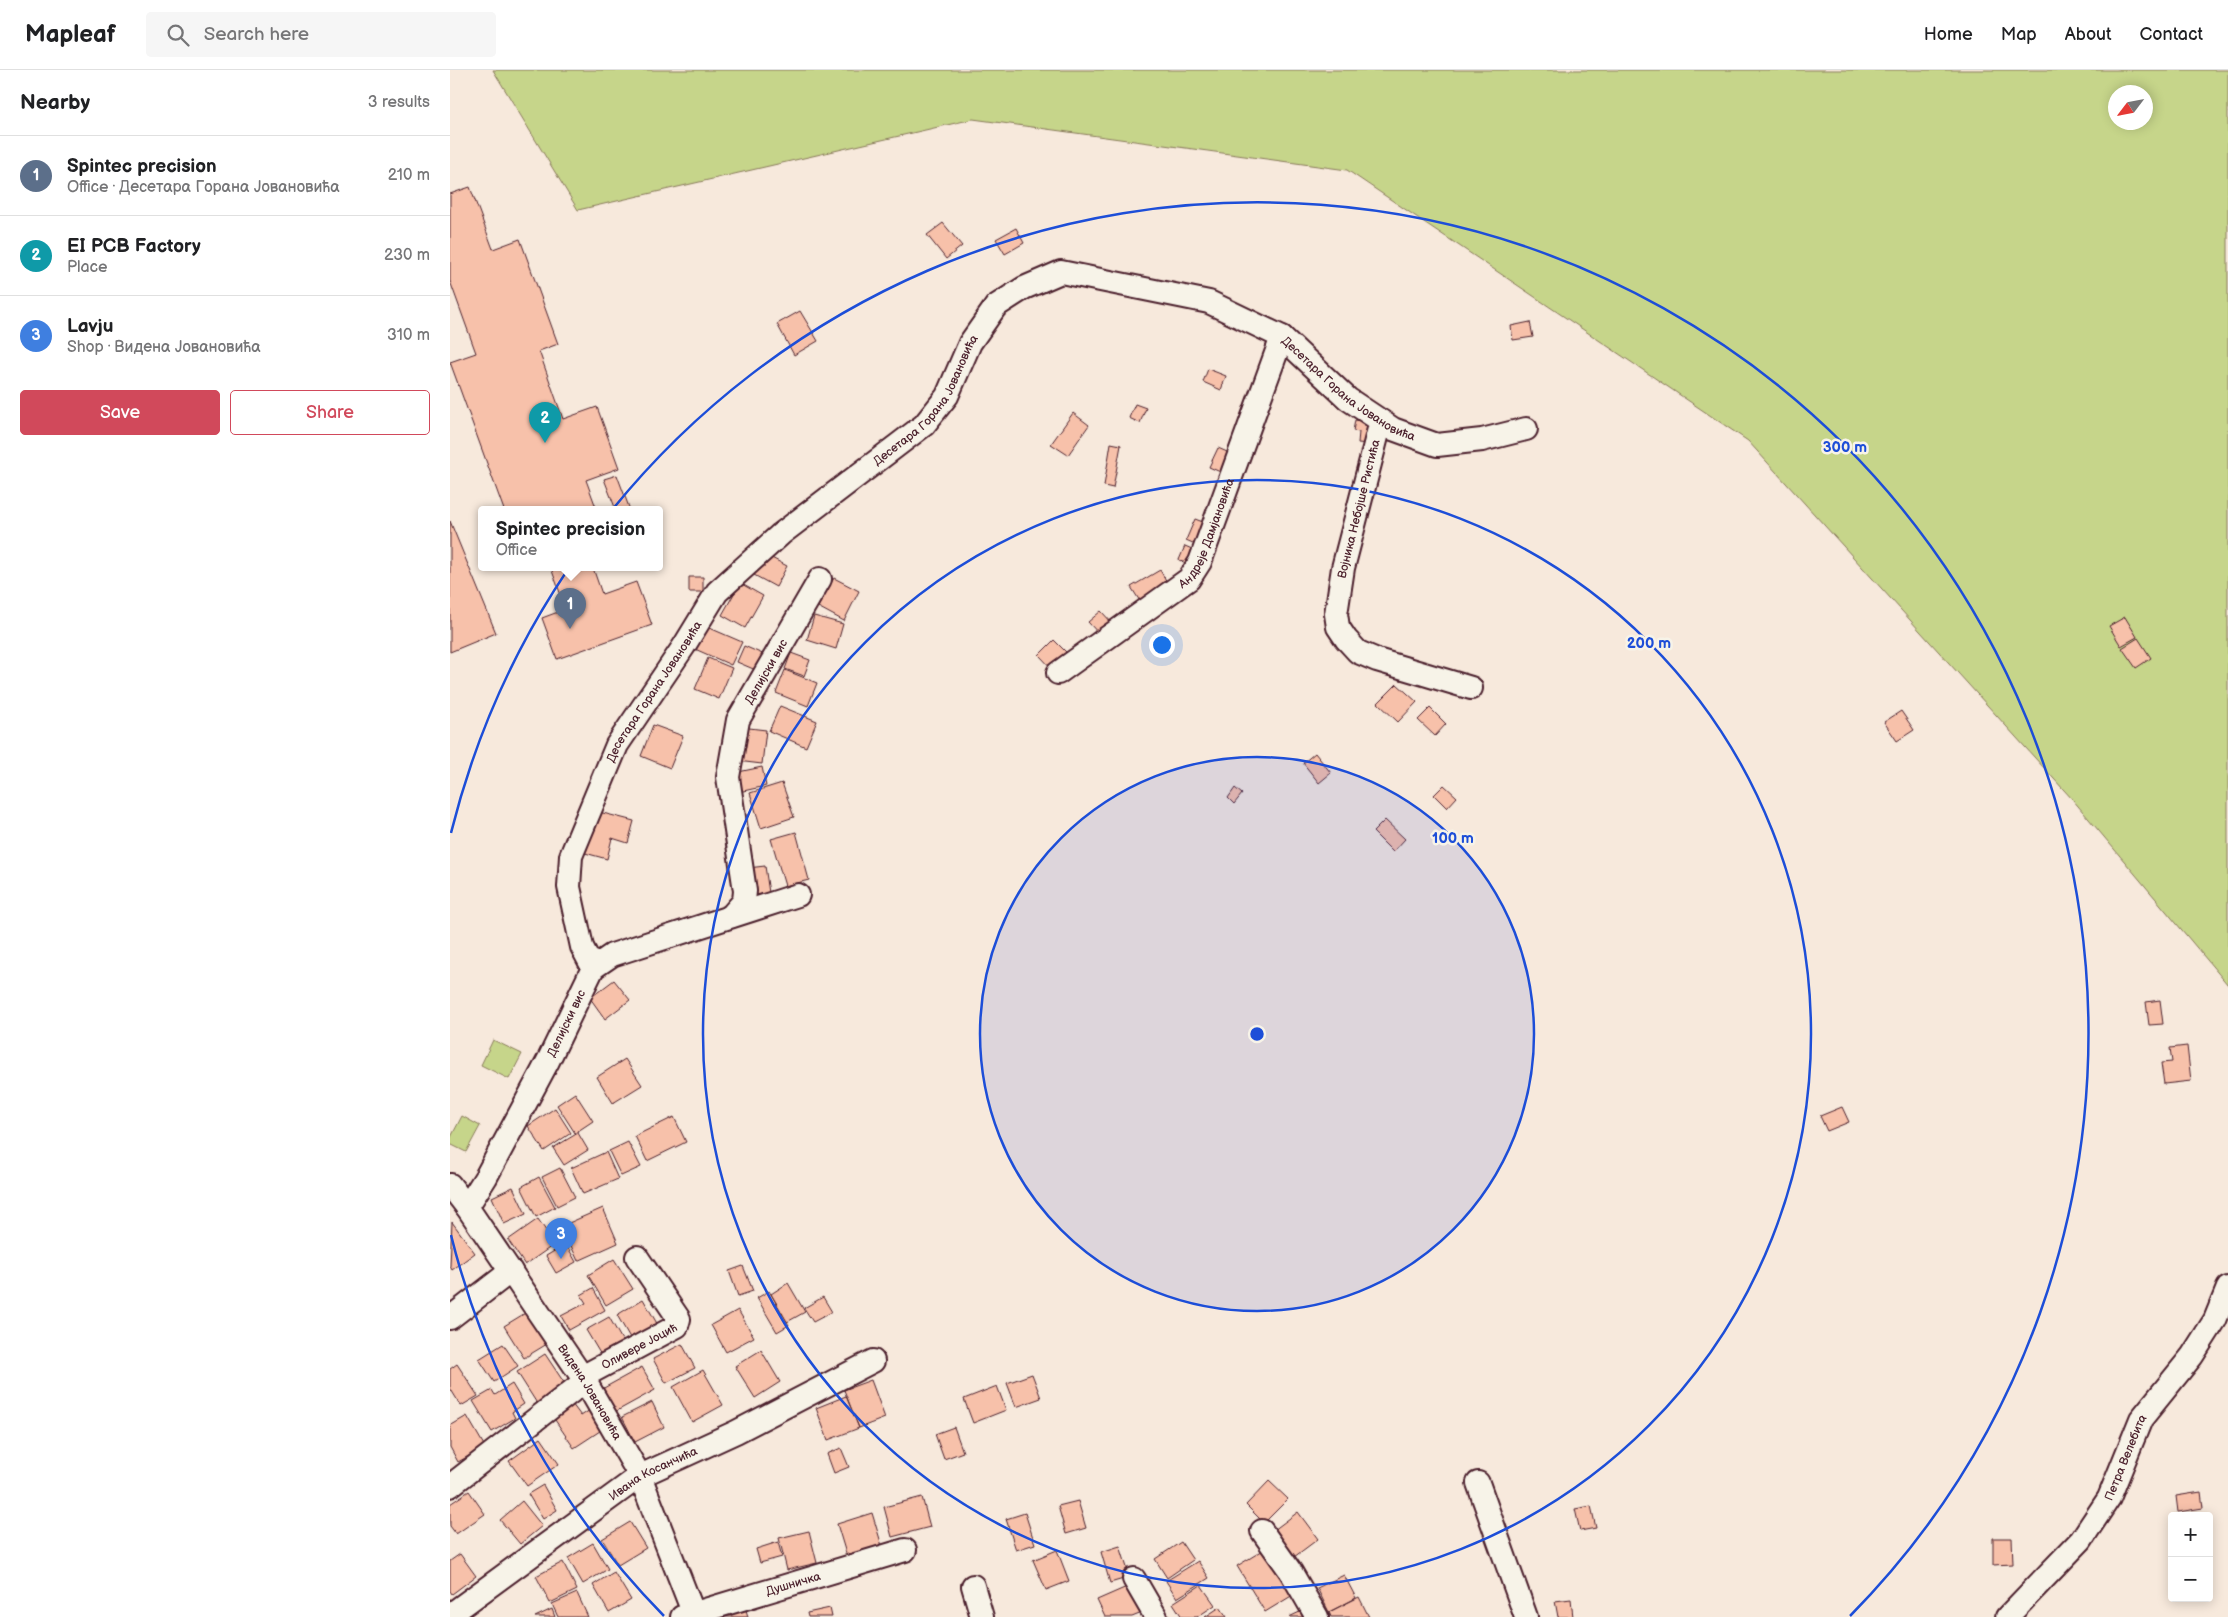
<!DOCTYPE html>
<meta charset="utf-8">
<style>
body{margin:0;font-family:"Balsamiq Sans",sans-serif;background:#f6f6f6;color:#202124}
.controls{position:absolute;right:15px;bottom:15px;display:grid;overflow:hidden;border-radius:5px;box-shadow:0 2px 12px #0003}
.controls button{width:45px;height:45px;display:grid;place-items:center;padding:0;border:0;border-bottom:1px solid #e0e0e0;background:#fff;color:#202124;font:25px sans-serif}
.compass{position:absolute;left:1658px;top:15px;width:45px;height:45px;border-radius:50%;background:#fff;box-shadow:0 2px 12px #0003;rotate:238deg}
.you{position:absolute;left:711px;top:574px;width:18px;height:18px;margin:-12px;border:4px solid #fff;border-radius:50%;background:#1a73e8;box-shadow:0 0 0 8px #1a73e833}
.badge{display:grid;place-items:center;width:32px;height:32px;border-radius:50%;background:#d1495b;color:#fff;font-size:16px;font-weight:700}
.pin{position:absolute;translate:-50% -41px;filter:drop-shadow(0 1px 2px #0008)}
.pin::after{content:'';position:absolute;top:26px;width:18px;height:15px;background:inherit;clip-path:polygon(0 0,100% 0,50% 100%)}
.popup{position:absolute;left:28px;top:436px;width:185px;height:65px;box-sizing:border-box;display:grid;place-content:center;border-radius:5px;background:#fff;filter:drop-shadow(0 1px 4px #0005);font-size:16px;white-space:nowrap;color:#757577}
.popup b{font-size:19px;color:#202124}
.popup::after{content:'';position:absolute;left:50%;top:100%;margin-left:-10px;border:10px solid transparent;border-top-color:#fff}
.list{margin:0;padding:0;list-style:none}
h2{display:flex;justify-content:space-between;align-items:center;height:65px;margin:0;padding:0 20px;font-size:21px}
h2 small{font-size:16px;font-weight:400;color:#757577}
.list li{display:grid;grid-template-columns:32px 1fr auto;gap:15px;align-items:center;box-sizing:border-box;height:80px;padding:0 20px;border-top:1px solid #e0e0e0}
.list b{display:block;font-size:19px;white-space:nowrap}
.list p{margin:0;font-size:16px;white-space:nowrap;color:#757577}
.list em{font-size:16px;font-style:normal;color:#757577}
.actions{display:flex;gap:10px;padding:15px 20px}
.actions a{flex:1;padding:11px 0;border:1px solid #d1495b;border-radius:5px;text-align:center;font-size:18px;color:#d1495b}
.actions .main{background:#d1495b;color:#fff}
.icon{flex:none;width:28px;height:28px;fill:none;stroke:currentColor;stroke-width:2;stroke-linecap:round;stroke-linejoin:round}
.map{position:relative;flex:none;width:1778px;height:1547px;overflow:hidden}
header{display:flex;align-items:center;gap:30px;box-sizing:border-box;height:70px;padding:0 25px;background:#fff;border-bottom:1px solid #e0e0e0}
header strong{font-size:24px}
nav{display:flex;gap:28px;margin-inline-start:auto;font-size:18px}
.search{width:350px;height:45px;background:#f6f6f6;display:flex;align-items:center;gap:12px;box-sizing:border-box;padding:0 18px;border-radius:5px;color:#757577;font-size:19px}
main{display:flex}
aside{flex:1;background:#fff}
.map>svg:first-child{display:block}
.green{fill:#c6d58a;stroke:#887a5a;fill-rule:evenodd}
.building{fill:#f7c1aa;stroke:#4a1f2b}
.lines{fill:none;stroke-linecap:round;stroke-linejoin:round}
.street-casing{stroke:#4a1f2b;stroke-width:26}
.street{stroke:#f7f3e8;stroke-width:22}
.ring{fill:none;stroke:#1d4ed8;stroke-width:2.5}
.labels{text-anchor:middle;dominant-baseline:central;stroke-width:5;stroke-linejoin:round;paint-order:stroke}
.street-label{font-size:12px;fill:#4a1f2b;stroke:#f7f3e8}
.centre{fill:#1d4ed8;stroke:#f7f3e8;stroke-width:2.5}
.ring-label{font-size:15px;text-anchor:middle;font-weight:bold;fill:#1d4ed8;stroke:#f7f3e8;stroke-width:5;stroke-linejoin:round;paint-order:stroke}
</style>
<header>
<strong>Mapleaf</strong>
<div class="search"><svg class="icon" aria-label="search" viewBox="0 0 24 24"><circle cx="10" cy="10" r="6"/><path d="M15 15l6 6"/></svg>Search here</div>
<nav><a>Home</a><a>Map</a><a>About</a><a>Contact</a></nav>
</header>
<main>
<aside>
<h2>Nearby<small>3 results</small></h2>
<ul class="list">
<li><span class="badge" style="background:#5c6f8a">1</span><div><b>Spintec precision</b><p>Office · Десетара Горана Јовановића</p></div><em>210 m</em></li>
<li><span class="badge" style="background:#0f9aa8">2</span><div><b>EI PCB Factory</b><p>Place</p></div><em>230 m</em></li>
<li><span class="badge" style="background:#3f7fe0">3</span><div><b>Lavju</b><p>Shop · Видена Јовановића</p></div><em>310 m</em></li>
</ul>
<div class="actions"><a class="main">Save</a><a>Share</a></div>
</aside>
<div class="map">
<svg width="1778" height="1547" viewBox="0 0 1778 1547">
<rect width="100%" height="100%" fill="#f7e9dc"/>
<filter id="ink" filterUnits="userSpaceOnUse"><feTurbulence type="fractalNoise" baseFrequency=".02" numOctaves="2"/><feDisplacementMap in="SourceGraphic" scale="10" xChannelSelector="R" yChannelSelector="G"/><feConvolveMatrix kernelMatrix="1 2 1 2 8 2 1 2 1" color-interpolation-filters="sRGB"/></filter>
<g filter="url(#ink)">
<path class="green" d="M43,0H1778V915L1623,730L1298,371L897,100L523,49L128,140ZM1666,22H1696V52H1666Z
M43,970L72,984L59,1009L31,995Z
M12,1046L30,1056L16,1082L0,1074V1069Z"/>
<path class="building" d="M20,117L43,179L70,169L108,274L89,281L113,349L147,337L169,398L136,410L147,440H54L0,292L26,283L0,211V124Z
M493,153L512,176L496,189L477,165Z
M566,158L574,173L555,184L546,169Z
M350,241L368,271L344,285L327,254Z
M1080,252L1083,267L1063,270L1061,256Z
M758,299L776,306L771,320L753,312Z
M685,334L696,338L690,353L679,348Z
M623,343L639,355L618,385L601,374Z
M905,350L921,352L919,374L908,373L909,362L903,361Z
M661,373L671,375L663,418L654,416Z
M768,378L784,385L775,404L759,397Z
M167,405L180,440H166L154,409Z
M745,449L761,455L752,477L736,470Z
M0,451L46,563L0,582Z
M735,476L749,482L743,496L729,490Z
M314,484L337,496L326,517L304,505Z
M101,498H143L152,524L186,512L202,555L107,589L92,548L116,539Z
M710,500L721,519L693,536L681,517Z
M239,507H253V522H239Z
M384,508L409,521L394,551L368,537Z
M290,513L313,526L295,558L272,545Z
M651,541L663,554L651,566L638,552Z
M364,546L393,554L386,579L357,570Z
M1675,547L1687,567L1671,576L1659,556Z
M255,556L292,572L281,595L245,579Z
M1688,568L1701,588L1686,598L1672,578Z
M604,570L622,588L606,603L589,585Z
M294,576L315,585L308,601L287,592Z
M341,583L360,590L354,606L335,599Z
M258,588L282,598L269,629L245,619Z
M335,600L367,613L358,636L326,623Z
M947,614L967,632L948,652L928,633Z
M330,636L367,651L356,677L319,661Z
M980,638L996,654L985,666L968,650Z
M1451,641L1464,660L1447,671L1434,652Z
M203,655L233,666L220,698L191,686Z
M291,657L316,660L312,694L287,691Z
M865,683L881,703L869,713L853,693Z
M312,697L316,716L284,723L279,704Z
M332,713L344,747L311,758L300,723Z
M994,715L1007,727L997,738L984,725Z
M785,718L792,724L784,734L778,728Z
M145,741L184,751L178,773L162,768L157,789L135,783Z
M935,750L955,769L943,782L923,762Z
M346,762L359,810L335,816L321,769Z
M315,796L319,823L303,826L298,798Z
M164,910L180,930L155,949L140,928Z
M1710,930L1713,954L1699,955L1696,932Z
M1737,976L1741,1011L1714,1014L1711,993L1722,992L1720,978Z
M175,989L192,1015L163,1033L147,1007Z
M125,1023L143,1051L125,1063L107,1035Z
M1392,1037L1399,1052L1377,1061L1370,1046Z
M105,1038L121,1063L94,1081L78,1056Z
M224,1047L236,1072L197,1091L185,1066Z
M128,1063L138,1080L114,1095L103,1078Z
M178,1072L191,1097L171,1106L159,1081Z
M156,1082L168,1109L133,1124L121,1098Z
M110,1098L125,1127L107,1136L92,1107Z
M89,1107L105,1137L86,1147L71,1117Z
M63,1117L76,1144L54,1154L42,1127Z
M153,1138L168,1173L128,1191L112,1156Z
M88,1149L105,1174L75,1195L58,1170Z
M2,1152L25,1183L2,1200L0,1196Z
M116,1174L126,1192L106,1203L96,1186Z
M164,1189L183,1219L156,1235L138,1205Z
M293,1196L303,1221L288,1226L279,1201Z
M338,1213L355,1242L337,1252L321,1224Z
M143,1218L155,1240L119,1260L111,1246L136,1233L131,1225Z
M319,1221L339,1255L327,1262L307,1228Z
M373,1227L382,1242L363,1252L354,1238Z
M193,1229L209,1257L183,1273L167,1245Z
M288,1240L304,1267L276,1282L261,1255Z
M77,1242L97,1274L74,1288L54,1256Z
M159,1247L176,1277L154,1290L136,1260Z
M53,1274L68,1296L44,1312L29,1289Z
M232,1274L245,1298L216,1313L203,1289Z
M311,1280L330,1312L305,1328L285,1296Z
M95,1284L117,1317L88,1335L67,1302Z
M7,1294L28,1326L11,1336L0,1318V1299Z
M192,1297L205,1320L165,1342L152,1319Z
M253,1300L273,1335L242,1352L223,1317Z
M582,1304L591,1328L566,1337L557,1313Z
M421,1310L435,1348L409,1358L394,1320Z
M62,1314L74,1334L62,1342L65,1348L42,1362L23,1331L42,1320L45,1325Z
M547,1316L556,1340L523,1353L514,1329Z
M396,1326L409,1358L378,1370L366,1338Z
M202,1332L214,1357L185,1372L172,1347Z
M122,1334L131,1346L140,1340L153,1359L124,1378L103,1347Z
M17,1346L35,1377L8,1392L0,1377V1356Z
M504,1357L513,1382L494,1389L485,1364Z
M91,1368L109,1394L77,1416L59,1391Z
M391,1378L399,1397L384,1403L377,1384Z
M819,1411L838,1429L814,1453L796,1435Z
M93,1415L107,1440L93,1449L78,1424Z
M19,1421L35,1444L6,1464L0,1456V1434Z
M1751,1422L1753,1438L1728,1442L1726,1426Z
M472,1427L480,1457L442,1467L434,1437Z
M72,1431L92,1456L70,1474L50,1450Z
M628,1431L636,1458L616,1464L608,1436Z
M1141,1436L1146,1458L1130,1461L1125,1439Z
M848,1442L868,1469L844,1487L824,1460Z
M422,1443L432,1476L397,1487L387,1454Z
M575,1443L585,1474L566,1480L556,1449Z
M180,1452L196,1478L168,1495L152,1469Z
M359,1461L367,1493L337,1500L329,1468Z
M1543,1468H1562L1563,1494L1543,1495Z
M328,1472L332,1487L310,1493L306,1479Z
M731,1472L743,1490L717,1508L705,1489Z
M143,1473L158,1499L133,1514L118,1488Z
M670,1476L680,1507L660,1513L651,1482Z
M815,1479L843,1525L815,1542L787,1496Z
M607,1480L619,1511L596,1520L583,1490Z
M10,1484L26,1506L2,1524L0,1521V1491Z
M748,1491L759,1508L727,1528L716,1511Z
M113,1492L127,1520L100,1533L86,1506Z
M164,1502L181,1530L159,1543L143,1515Z
M894,1505L906,1528L879,1542L867,1518Z
M751,1515L765,1535L747,1547H732L723,1533Z
M679,1516L692,1543L682,1547H655L647,1530Z
M127,1523L138,1547H108L102,1534Z
M909,1527L919,1547H881L879,1542Z
M1121,1529L1123,1547H1108L1105,1531Z
M295,1536L298,1547H266Z
M770,1537L777,1547H755Z
M380,1538L382,1547H358L357,1543Z
M102,1539L105,1547H85Z
M854,1540L857,1547H839Z"/>
<g class="lines">
<defs>
<g id="street">
<path d="M931,351L893,498L886,544L888,557L896,569L908,582L927,590L1021,618"/>
<path id="s1" d="M608,603L739,509L750,492L832,267"/>
<path id="s2" d="M281,846L294,831L295,821L278,707L288,650L370,509"/>
<path id="s3" d="M143,898L132,877L119,817L121,786L167,675L234,576L267,522L331,464L474,355L497,326L520,273L546,236L574,218L611,202L759,232L832,267L898,329L943,359L987,375L1032,370L1076,359"/>
<path id="s4" d="M0,1115L17,1137L135,1311L190,1406L245,1547"/>
<path id="s5" d="M17,1137L36,1107L98,991L143,898L162,885L348,825"/>
<path d="M0,1248L61,1201"/>
<path id="s6" d="M132,1307L227,1256L229,1249L187,1187"/>
<path d="M1028,1413L1076,1547"/>
<path d="M0,1416L135,1311"/>
<path d="M812,1461L841,1502L867,1547"/>
<path d="M684,1509L706,1547"/>
<path d="M523,1516L532,1547"/>
<path id="s7" d="M0,1545L190,1406L286,1362L423,1291"/>
<path id="s8" d="M232,1547L455,1480"/>
<path id="s9" d="M1557,1547L1631,1470L1659,1428L1691,1349L1742,1286L1765,1250L1778,1218"/>
</g>
</defs>
<use href="#street" class="street-casing"/>
<use href="#street" class="street"/>
</g>
</g>
<circle cx="807" cy="964" r="277" fill="#1d4ed8" fill-opacity=".12"/>
<g class="ring">
<circle cx="807" cy="964" r="277"/>
<circle cx="807" cy="964" r="554"/>
<path d="M214 1546A831 831 0 0 1 1 1165M1 763A831 831 0 1 1 1400 1546"/>
</g>
<g class="labels">
<g class="street-label">
<text stroke="none"><textPath href="#s3" startOffset="1216">Десетара Горана Јовановића</textPath></text>
<text stroke="none"><textPath href="#s3" startOffset="706">Десетара Горана Јовановића</textPath></text>
<text transform="translate(909 439) rotate(-76)">Војника Небојше Ристића</text>
<text stroke="none"><textPath href="#s1" startOffset="210">Андреје Дамјановића</textPath></text>
<text stroke="none"><textPath href="#s2" startOffset="259">Делијски вис</textPath></text>
<text stroke="none"><textPath href="#s3" startOffset="301">Десетара Горана Јовановића</textPath></text>
<text stroke="none"><textPath href="#s5" startOffset="209">Делијски вис</textPath></text>
<text stroke="none"><textPath href="#s6" startOffset="65">Оливере Јоцић</textPath></text>
<text stroke="none"><textPath href="#s4" startOffset="250">Видена Јовановића</textPath></text>
<text stroke="none"><textPath href="#s9" startOffset="201">Петра Велебита</textPath></text>
<text stroke="none"><textPath href="#s7" startOffset="248">Ивана Косанчића</textPath></text>
<text stroke="none"><textPath href="#s8" startOffset="116">Душничка</textPath></text>
</g>
</g>
<circle cx="807" cy="964" r="8" class="centre"/>
<g class="ring-label">
<text x="1395" y="382">300 m</text>
<text x="1199" y="578">200 m</text>
<text x="1003" y="773">100 m</text>
</g>
</svg>
<div class="controls">
<button>+</button>
<button>−</button>
</div>
<svg class="compass" viewBox="-18 -18 36 36"><path d="M0-13l5 13h-10z" fill="#e53935"/><path d="M0 13l5-13h-10z" fill="#757577"/></svg>
<div class="you"></div>
<div class="pin badge" style="left:120px;top:559px;background:#5c6f8a">1</div>
<div class="popup"><b>Spintec precision</b>Office</div>
<div class="pin badge" style="left:95px;top:373px;background:#0f9aa8">2</div>
<div class="pin badge" style="left:111px;top:1189px;background:#3f7fe0">3</div>
</div>
</main>
